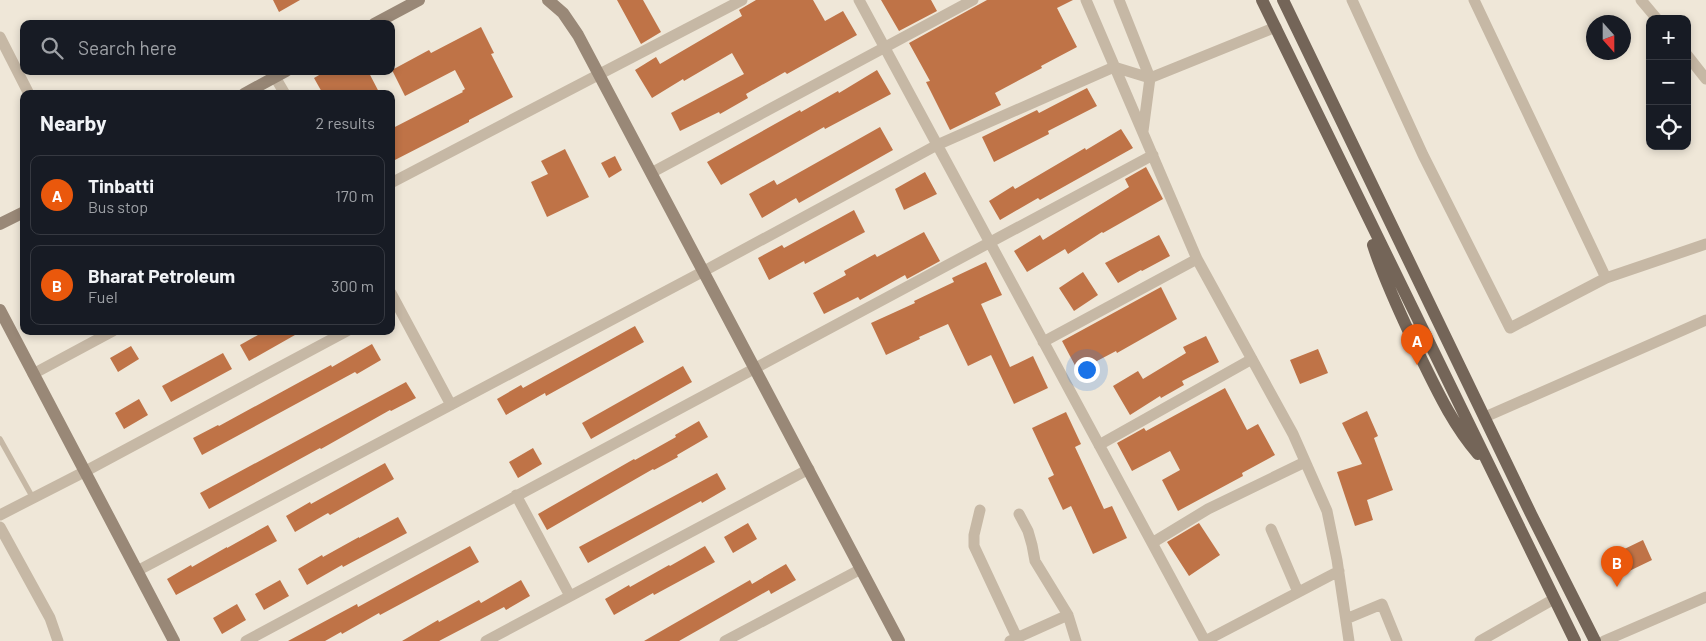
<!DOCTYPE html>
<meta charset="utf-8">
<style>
body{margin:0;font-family:Barlow,sans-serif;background:#242831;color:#f1f3f6}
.controls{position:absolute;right:15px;top:15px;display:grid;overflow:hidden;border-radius:10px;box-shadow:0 2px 8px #0003}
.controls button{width:45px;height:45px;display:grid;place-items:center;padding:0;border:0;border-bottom:1px solid #363941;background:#171b24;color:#f1f3f6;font:25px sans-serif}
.compass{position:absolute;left:1586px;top:15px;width:45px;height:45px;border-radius:50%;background:#171b24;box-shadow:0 2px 8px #0003;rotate:159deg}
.you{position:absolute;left:1086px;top:369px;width:18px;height:18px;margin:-12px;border:4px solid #fff;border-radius:50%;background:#1a73e8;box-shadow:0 0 0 8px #1a73e833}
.badge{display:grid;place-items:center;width:32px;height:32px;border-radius:50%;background:#ea580c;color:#fff;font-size:16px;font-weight:700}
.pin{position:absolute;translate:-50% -41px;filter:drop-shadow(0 1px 2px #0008)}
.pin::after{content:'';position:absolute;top:26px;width:18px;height:15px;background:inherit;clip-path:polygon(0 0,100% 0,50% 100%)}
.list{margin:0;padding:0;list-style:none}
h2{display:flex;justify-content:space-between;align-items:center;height:65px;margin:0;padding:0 20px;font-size:21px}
h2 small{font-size:16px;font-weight:400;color:#9ea1a6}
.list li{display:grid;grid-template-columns:32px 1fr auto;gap:15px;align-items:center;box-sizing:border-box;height:80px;margin:0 10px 10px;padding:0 10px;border:1px solid #363941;border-radius:10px}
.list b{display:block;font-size:19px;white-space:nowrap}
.list p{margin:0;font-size:16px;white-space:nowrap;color:#9ea1a6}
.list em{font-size:16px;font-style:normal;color:#9ea1a6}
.icon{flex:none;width:28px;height:28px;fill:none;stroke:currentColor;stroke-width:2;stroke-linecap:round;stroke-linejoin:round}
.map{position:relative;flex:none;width:1706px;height:641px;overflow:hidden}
.search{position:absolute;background:#171b24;box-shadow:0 2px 8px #0003;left:20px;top:20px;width:375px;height:55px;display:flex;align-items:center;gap:12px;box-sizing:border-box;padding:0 18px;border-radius:10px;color:#9ea1a6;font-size:19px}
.panel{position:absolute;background:#171b24;box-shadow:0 2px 8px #0003;left:20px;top:90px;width:375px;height:245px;border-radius:10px}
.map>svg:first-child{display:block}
.building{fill:#bf7347}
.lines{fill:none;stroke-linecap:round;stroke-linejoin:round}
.lane{stroke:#c6b8a5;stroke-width:5.5}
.street{stroke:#c6b8a5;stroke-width:11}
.secondary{stroke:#987;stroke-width:12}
.primary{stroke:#746558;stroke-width:12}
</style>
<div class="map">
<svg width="1706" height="641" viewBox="0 0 1706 641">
<rect width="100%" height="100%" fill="#efe7d8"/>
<path class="building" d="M273,0H300L279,12Z
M617,0H643L661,32L641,44Z
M756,0H813L825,21L843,11L857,35L787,74L785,72L746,94L748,98L720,114L719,112L680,131L671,113L744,74L732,53L684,81L683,79L652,98L635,70L656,57L660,64L742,16L739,10Z
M881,0H931L937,11L899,31Z
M987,0H1073L1057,8L1077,47L1041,66L1042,68L995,93L1001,105L950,130L926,82L930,81L909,43Z
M481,27L494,53L491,54L513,97L469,120V122L391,162V129L463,92L462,91L465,89L455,70L405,96L392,70L429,50L431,53Z
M877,70L891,94L825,129L824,127L721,185L707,162L800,110L801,112L838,91L839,93Z
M326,71H368L380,94H323L314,78Z
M1087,88L1097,106L1048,131L1049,134L994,162L982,137L1037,110L1039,113Z
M880,127L893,150L799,203L796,198L762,218L749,194L774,180L777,185Z
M1121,129L1133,148L1040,200L1038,198L1000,220L989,201L1013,186L1015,189L1085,148L1086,150Z
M565,149L589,197L547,217L531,182L548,174L541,161Z
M615,156L622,170L609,178L601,163Z
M1146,167L1163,199L1103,233L1102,232L1068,254L1065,249L1027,272L1014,251L1040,235L1043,240L1129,187L1125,179Z
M925,172L937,194L904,210L895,189Z
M854,210L865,232L805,264L804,261L769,280L758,258L782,245L784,248Z
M924,232L940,261L907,279L905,275L860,300L858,297L824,314L813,293L846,275L844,271L875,254L877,257Z
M1159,235L1170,256L1142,271L1141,270L1118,283L1105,263Z
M986,262L1002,295L981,304L1010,367L1033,356L1048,388L1014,404L991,355L968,366L948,324L919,337L920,339L886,355L871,323L915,303L914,301L954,282L952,278Z
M1083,272L1098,295L1074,311L1059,288Z
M1161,287L1177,319L1117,353L1116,351L1078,371L1062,341Z
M635,326L644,342L546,396L545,393L506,415L497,399L521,385L523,388Z
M265,331H302L249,361L240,345Z
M1206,336L1219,362L1182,381L1184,385L1161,398L1160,396L1130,415L1113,386L1138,371L1143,379L1186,353L1183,347Z
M372,344L381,360L357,374L355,372L202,455L193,438L218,425L219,426L331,365L332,367Z
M131,346L139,359L118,372L110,358Z
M1318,349L1328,373L1300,384L1290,360Z
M223,353L232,369L171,402L162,386Z
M683,366L692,382L591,439L582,423Z
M406,382L416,398L391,411L390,410L321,449L320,448L209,509L200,493Z
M1225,388L1247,430L1258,424L1275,455L1242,473L1243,476L1178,511L1162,480L1180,470L1170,451L1132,471L1117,443L1144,428L1146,431Z
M139,399L148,415L124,429L115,413Z
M1367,411L1378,436L1374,438L1393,490L1367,500L1373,520L1355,526L1337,472L1362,464L1342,423Z
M1066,412L1081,444L1075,447L1104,509L1112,506L1127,538L1093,554L1071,506L1063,510L1048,478L1054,475L1032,428Z
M699,421L708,437L677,455L678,457L654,470L653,469L547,530L538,514L634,459L635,460L676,437L675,435Z
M533,448L542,464L518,478L509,462Z
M385,463L394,479L330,515L328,513L295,532L286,516L310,502L311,504Z
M717,473L726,489L702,503L701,501L588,563L579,547Z
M398,517L407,533L343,567L342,565L307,585L298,569L322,555L323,557L359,537V538Z
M748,523L757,539L733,553L724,537Z
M1199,523L1220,555L1189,576L1167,542Z
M268,525L277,541L176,595L167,579L191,565L192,567L227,547V548Z
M1643,540L1652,560L1623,574L1614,554Z
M470,546L479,562L380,615L379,613L342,634L341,632L325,641H288L357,604L358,607Z
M705,546L715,562L654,595L653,593L614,615L605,599L629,585L630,587L669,565L670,566Z
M786,564L796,580L771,594L769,590L679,641H644L750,580L752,584Z
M280,580L289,596L264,610L255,594Z
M521,580L530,596L506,610L504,607L439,641H402L438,620L439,622L479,600L481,603Z
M237,604L246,620L222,634L213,618Z"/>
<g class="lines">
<path class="lane" d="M0,439L33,498"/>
<path class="street" d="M859,0L1205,641
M1086,0L1197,259L1293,434L1327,511L1337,560L1349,641
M1119,0L1150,78L1143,131
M1352,0L1423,155L1510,328L1606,278L1706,244
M1474,0L1606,278
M1641,0L1657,19
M0,37L29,94
M1687,55L1706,79
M275,77L285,94
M651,173L973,0
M391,183C508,122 625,60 742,0
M391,293L451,405
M1043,342L1197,259
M33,374L113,331
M1485,417L1706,320
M1099,445L1252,359
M516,495L570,596
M980,510L974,535V546L1017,638
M1019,514L1028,531L1032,545L1035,561L1068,615L1076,641
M0,515L84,472L347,331
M0,527L50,618L58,641
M1271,529L1298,592
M1152,543L1208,509L1305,462
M137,571L704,271L937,145L1114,67L1150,78L1276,27
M1346,619L1382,604L1397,641
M246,641C548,477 852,318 1153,155
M486,641L809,469
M725,641L861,569
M1010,641L1068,615
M1205,641L1339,571
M1480,641L1554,599
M1604,641L1706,597"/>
<path class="secondary" d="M548,0L563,13L578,35L899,641
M374,24L419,0
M244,94L286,71
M0,224L24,212
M0,310L174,641"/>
<path class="primary" d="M1262,0L1575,641
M1283,0L1531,514L1595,641
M1373,245C1384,280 1401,314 1416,348C1434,384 1451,423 1478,454"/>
</g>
</svg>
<div class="controls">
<button>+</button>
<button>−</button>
<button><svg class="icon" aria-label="locate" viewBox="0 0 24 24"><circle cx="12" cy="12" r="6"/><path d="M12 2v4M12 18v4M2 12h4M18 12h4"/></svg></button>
</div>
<svg class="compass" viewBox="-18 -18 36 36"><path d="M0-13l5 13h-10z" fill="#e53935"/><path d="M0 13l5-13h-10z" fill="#9ea1a6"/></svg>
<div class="you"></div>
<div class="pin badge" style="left:1417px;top:365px">A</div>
<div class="pin badge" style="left:1617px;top:587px">B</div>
<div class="search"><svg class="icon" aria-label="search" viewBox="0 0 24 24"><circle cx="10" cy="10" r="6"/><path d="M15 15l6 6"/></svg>Search here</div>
<section class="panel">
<h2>Nearby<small>2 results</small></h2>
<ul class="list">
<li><span class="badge">A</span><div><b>Tinbatti</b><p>Bus stop</p></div><em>170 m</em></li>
<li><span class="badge">B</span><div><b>Bharat Petroleum</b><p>Fuel</p></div><em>300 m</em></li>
</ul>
</section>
</div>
